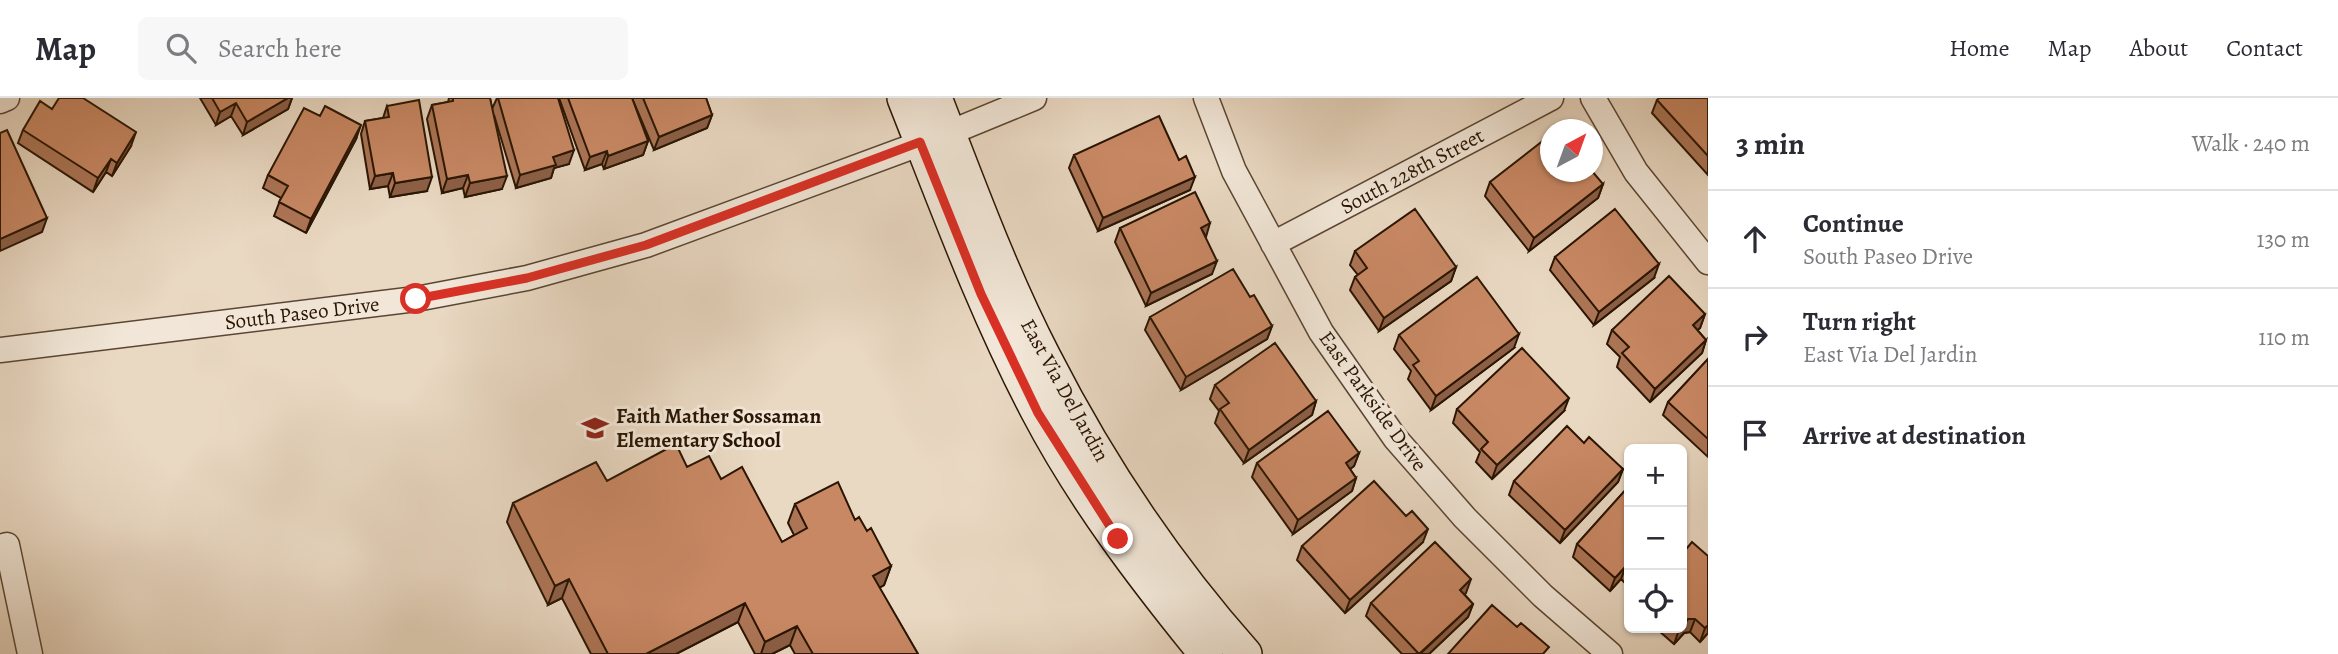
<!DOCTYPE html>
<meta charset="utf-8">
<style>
body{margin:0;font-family:Alegreya,serif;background:#f7f7f7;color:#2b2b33}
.controls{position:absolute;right:21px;bottom:21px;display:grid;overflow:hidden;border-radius:10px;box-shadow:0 2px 5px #0004}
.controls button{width:63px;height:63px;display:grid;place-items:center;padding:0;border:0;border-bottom:2px solid #e1e1e2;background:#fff;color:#2b2b33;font:35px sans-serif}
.compass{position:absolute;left:1540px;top:21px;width:63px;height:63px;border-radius:50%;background:#fff;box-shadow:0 2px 5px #0004;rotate:41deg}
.stop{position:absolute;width:21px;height:21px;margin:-16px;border:5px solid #d93025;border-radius:50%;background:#fff}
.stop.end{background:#d93025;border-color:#fff;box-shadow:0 2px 7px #0008}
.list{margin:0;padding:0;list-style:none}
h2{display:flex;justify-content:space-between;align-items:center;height:91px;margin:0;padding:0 28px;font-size:30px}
h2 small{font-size:23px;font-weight:400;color:#7c7c81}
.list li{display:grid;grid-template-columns:46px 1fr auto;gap:21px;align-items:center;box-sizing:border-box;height:98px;padding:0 28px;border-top:2px solid #e1e1e2}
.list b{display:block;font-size:26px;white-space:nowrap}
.list p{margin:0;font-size:23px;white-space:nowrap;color:#7c7c81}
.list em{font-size:23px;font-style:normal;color:#7c7c81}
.icon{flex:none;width:38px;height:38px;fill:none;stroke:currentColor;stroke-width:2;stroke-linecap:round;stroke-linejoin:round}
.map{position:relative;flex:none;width:1708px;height:556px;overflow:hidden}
header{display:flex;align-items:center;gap:42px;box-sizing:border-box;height:98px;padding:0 35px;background:#fff;border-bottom:2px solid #e1e1e2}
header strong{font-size:33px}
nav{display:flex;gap:38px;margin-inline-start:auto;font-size:24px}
.search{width:490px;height:63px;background:#f7f7f7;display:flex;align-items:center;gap:18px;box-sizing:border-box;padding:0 24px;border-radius:10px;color:#7c7c81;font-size:26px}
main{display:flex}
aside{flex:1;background:#fff}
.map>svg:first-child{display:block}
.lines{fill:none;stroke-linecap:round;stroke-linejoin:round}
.street-casing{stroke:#5a4633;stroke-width:27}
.secondary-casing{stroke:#2a1503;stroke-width:36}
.street{stroke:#f1e6d7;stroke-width:24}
.secondary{stroke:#f1e6d7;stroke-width:33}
.wall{fill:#ac7556;stroke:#2a1503;stroke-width:2}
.shaded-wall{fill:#8c5f46;stroke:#2a1503;stroke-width:2}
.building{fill:#c88864;stroke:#2a1503;stroke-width:2}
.route{stroke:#d93025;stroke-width:9}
.labels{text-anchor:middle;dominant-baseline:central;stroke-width:6;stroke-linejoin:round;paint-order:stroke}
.street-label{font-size:21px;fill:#2a1503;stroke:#f1e6d7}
.poi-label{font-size:21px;font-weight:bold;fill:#2a1503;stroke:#f1e6d7;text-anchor:start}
</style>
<header>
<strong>Map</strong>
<div class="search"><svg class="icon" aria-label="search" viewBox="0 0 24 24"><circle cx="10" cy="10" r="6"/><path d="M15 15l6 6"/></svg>Search here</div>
<nav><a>Home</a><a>Map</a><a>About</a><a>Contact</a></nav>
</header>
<main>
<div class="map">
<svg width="1708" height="556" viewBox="0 0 1708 556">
<rect width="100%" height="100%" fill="#e9d8c2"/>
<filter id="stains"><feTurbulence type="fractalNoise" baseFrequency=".00286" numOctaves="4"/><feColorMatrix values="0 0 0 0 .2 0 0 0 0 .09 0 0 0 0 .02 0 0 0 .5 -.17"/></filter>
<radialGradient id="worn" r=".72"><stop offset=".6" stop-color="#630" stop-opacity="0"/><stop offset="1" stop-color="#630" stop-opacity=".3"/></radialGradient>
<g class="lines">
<defs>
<path id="street" d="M1206,0L1234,73L1321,234L1395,340L1465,420L1543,498L1610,556
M1593,0L1636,74L1708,164
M0,3L7,0
M1273,146L1551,0
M0,252L416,201L527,180L646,147L949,35L1034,0
M0,449L7,447L30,556"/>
<path id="secondary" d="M904,0C946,106 984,211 1037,312C1083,400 1144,480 1206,556
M935,0C969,87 1001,176 1044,259C1098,365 1166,467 1245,556"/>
</defs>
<use href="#street" class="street-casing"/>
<use href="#secondary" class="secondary-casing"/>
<use href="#street" class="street"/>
<use href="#secondary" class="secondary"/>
</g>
<path class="wall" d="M200,0H292L288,11L243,37L231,18L216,27Z
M449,0H490L492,11L497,0H558L569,66L554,70L551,80L516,90L494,17L502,91L465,99L463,90L442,95L427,21L432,7L448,4Z
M559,0H632L648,43L643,57L604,71L602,66L585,72Z
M632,0H706L712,17L707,30L654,52Z
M1708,0V77L1652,15L1657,2Z
M387,8L427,93L390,99L388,88L370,91L361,36L365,23L383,20Z
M52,11L131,48L112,78L106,74L93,94L18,45L23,32Z
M356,41L306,135L274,118L281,100L263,90L268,77Z
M1074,57L1179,62L1190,92L1098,133L1069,70Z
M1550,74L1603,86L1598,100L1529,153L1485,98L1490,84Z
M1120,130L1205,139L1212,176L1146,208L1115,144Z
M1355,153L1456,169L1451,183L1379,233L1350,192L1355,179L1358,177L1350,167Z
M1555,159L1654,180L1594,227L1550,172Z
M1250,199L1272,228L1267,241L1181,292L1145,232L1150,219Z
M1705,216L1700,230L1697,232L1706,242L1702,255L1650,304L1617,269L1620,259L1607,246L1612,232Z
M1399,237L1514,250L1431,312L1408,281L1411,273L1394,251Z
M1708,261V359L1663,317L1668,304Z
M1215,287L1316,303L1312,317L1244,365L1215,325L1219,313L1210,301Z
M1457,311L1564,313L1492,381L1476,364L1480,354L1453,325Z
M1584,345L1623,371L1618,384L1560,445L1509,397L1514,383Z
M1359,355L1354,368L1350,371L1356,380L1352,393L1293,436L1252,379L1257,365Z
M687,369L721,381L782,444L794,437L788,425L795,406L855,422L867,433L891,468L884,487L879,490L918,556H795L790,547L772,556H755L738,524L676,556H591L562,500L548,507L507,424L513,405L607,383Z
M1629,388V489L1621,481L1610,493L1573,459L1577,446Z
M1406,418L1423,444L1345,515L1297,462L1302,448Z
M1708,458V535L1700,544L1690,534L1684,535L1674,546L1659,533L1660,530H1682Z
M1466,495L1464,496L1473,506L1468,519L1429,556H1402L1366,518L1371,505Z"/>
<path class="shaded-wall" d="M288,0H292L288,11L243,37L247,24Z
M236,5L231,18L216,27L220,14Z
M712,17L707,30L654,52L659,39Z
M361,27L356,41L306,135L311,121Z
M136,34L131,48L112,78L117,65Z
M648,43L643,57L604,71L608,58Z
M574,52L569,66L554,70L551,80L516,90L520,77L553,59Z
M607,53L602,66L585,72L590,59Z
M111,61L106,74L93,94L98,80Z
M393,75L388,88L370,91L375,78Z
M468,77L463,90L442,95L447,81Z
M507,78L502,91L465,99L470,85Z
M432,79L427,93L390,99L395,85Z
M1195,79L1190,92L1098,133L1103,120Z
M1603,86L1598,100L1529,153L1534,140Z
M47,120L42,134L0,153V141Z
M1210,125L1206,139L1201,130Z
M1217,163L1212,176L1146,208L1151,195Z
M1659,166L1654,180L1594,227L1599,214Z
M1456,169L1451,183L1379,233L1384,220Z
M1705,216L1700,230L1688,241L1693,227Z
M1272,228L1267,241L1181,292L1186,279Z
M1519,236L1514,250L1431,312L1436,298Z
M1706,242L1702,255L1650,304L1655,291Z
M1569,300L1564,313L1492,381L1497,367Z
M1316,303L1312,317L1244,365L1249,352Z
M1359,355L1354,368L1341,378L1346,365Z
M1623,371L1618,384L1560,445L1565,432Z
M1356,380L1352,393L1293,436L1298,422Z
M1428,431L1423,444L1345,515L1350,502Z
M891,468L884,487L866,497L873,478Z
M1626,468L1621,481L1610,493L1615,480Z
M569,481L562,500L548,507L555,488Z
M1471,481L1466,495L1455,505L1460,492Z
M745,505L738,524L676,556H646Z
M1473,506L1468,519L1429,556H1420Z
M1688,521H1695L1690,534L1684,535L1674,546L1679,532Z
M1708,527V535L1700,544L1705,530Z
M797,528L790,547L772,556H761L765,544Z"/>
<path class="building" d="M59,0H83L136,34L117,65L111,61L98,80L23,32L40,3L52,11Z
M212,0H288L247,24L236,5L220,14Z
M453,0H490L507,78L470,85L468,77L447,81L432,7L453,3Z
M498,0H558L574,52L553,59L556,67L520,77Z
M568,0H632L648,43L608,58L607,53L590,59Z
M643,0H706L712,17L659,39Z
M1659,0H1708V58L1657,2Z
M419,2L432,79L395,85L393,75L375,78L365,23L389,19L387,8Z
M325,8L361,27L311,121L279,104L288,88L268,77L304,10L320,18Z
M1159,18L1179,62L1186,58L1195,79L1103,120L1074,57Z
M7,32L47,120L0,141V35Z
M1549,38L1550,40V74L1592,73L1603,86L1534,140L1490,84Z
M1195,94L1210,125L1201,130L1217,163L1151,195L1120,130Z
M1415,111L1456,169L1384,220L1355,179L1367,170L1355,153Z
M1615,111L1659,166L1599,214L1555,159Z
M1233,171L1250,199L1254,197L1272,228L1186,279L1150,219Z
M1669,178L1705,216L1693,227L1706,242L1655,291L1622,255L1629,249L1612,232Z
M1477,179L1519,236L1436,298L1413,267L1419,263L1399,237Z
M1275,245L1316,303L1249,352L1220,311L1229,305L1215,287Z
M1522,250L1569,300L1497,367L1481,351L1488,344L1457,311Z
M1708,261V341L1668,304Z
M1328,313L1359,355L1346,365L1356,380L1298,422L1257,365Z
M1567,328L1584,345L1589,339L1623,371L1565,432L1514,383Z
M676,346L687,369L709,358L721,381L742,369L782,444L807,430L795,406L838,384L855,422L859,419L867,433L871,430L891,468L873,478L918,556H813L797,528L765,544L745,505L646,556H608L569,481L555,488L513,405L596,364L607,383Z
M1374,383L1406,418L1412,413L1428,431L1350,502L1302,448Z
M1629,388V471L1626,468L1615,480L1577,446Z
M1435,444L1471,481L1460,492L1473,506L1419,556L1371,505Z
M1692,444L1708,458V527L1705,530L1695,521H1688L1682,529V456Z
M1492,507L1517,529L1521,525L1549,549L1543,556H1448Z"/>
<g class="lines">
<path class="route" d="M416,201L527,180L646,147L920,44L981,196L1038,315L1118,441"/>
</g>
<defs>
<symbol id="school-bare" viewBox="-9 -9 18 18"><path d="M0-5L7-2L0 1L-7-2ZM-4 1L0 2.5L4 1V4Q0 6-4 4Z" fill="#8f2418" stroke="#f1e6d7" stroke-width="2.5" paint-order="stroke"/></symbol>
</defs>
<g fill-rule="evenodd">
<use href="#school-bare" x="576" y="311" width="38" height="38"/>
</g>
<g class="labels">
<g class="street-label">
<text transform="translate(1412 73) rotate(-28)">South 228th Street</text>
<text transform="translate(302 215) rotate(-7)">South Paseo Drive</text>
<text transform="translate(1065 292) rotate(61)">East Via Del Jardin</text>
<text transform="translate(1373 303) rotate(54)">East Parkside Drive</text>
</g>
<g class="poi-label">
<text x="616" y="318">Faith Mather Sossaman<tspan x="616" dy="24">Elementary School</tspan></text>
</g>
</g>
<rect width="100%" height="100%" filter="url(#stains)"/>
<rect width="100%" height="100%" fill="url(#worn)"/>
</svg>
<div class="controls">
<button>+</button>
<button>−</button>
<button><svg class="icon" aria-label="locate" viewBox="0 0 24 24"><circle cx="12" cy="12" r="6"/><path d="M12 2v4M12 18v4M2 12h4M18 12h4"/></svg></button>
</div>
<svg class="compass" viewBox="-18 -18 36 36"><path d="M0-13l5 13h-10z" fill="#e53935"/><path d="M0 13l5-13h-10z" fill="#7c7c81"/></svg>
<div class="stop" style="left:416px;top:201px"></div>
<div class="stop end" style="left:1118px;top:441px"></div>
</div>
<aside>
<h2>3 min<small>Walk · 240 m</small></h2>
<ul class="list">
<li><svg class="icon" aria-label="ahead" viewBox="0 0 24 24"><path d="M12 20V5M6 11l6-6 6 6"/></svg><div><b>Continue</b><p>South Paseo Drive</p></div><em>130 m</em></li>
<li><svg class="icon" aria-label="right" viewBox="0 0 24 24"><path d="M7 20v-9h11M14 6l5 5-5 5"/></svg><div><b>Turn right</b><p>East Via Del Jardin</p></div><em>110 m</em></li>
<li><svg class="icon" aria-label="arrive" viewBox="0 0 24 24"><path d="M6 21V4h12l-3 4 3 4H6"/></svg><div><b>Arrive at destination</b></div></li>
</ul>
</aside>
</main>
